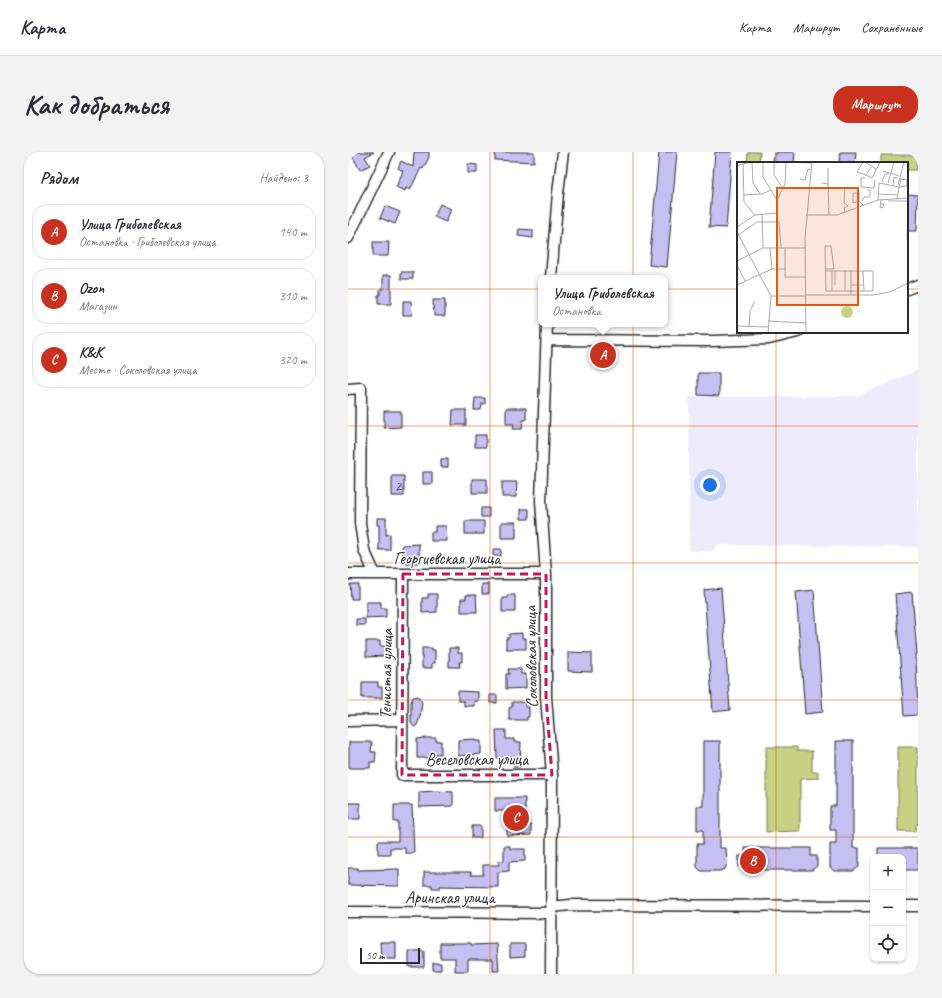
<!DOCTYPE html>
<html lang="ru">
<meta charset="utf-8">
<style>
body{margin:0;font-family:Caveat,sans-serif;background:#f2f2f3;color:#2b2b33}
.controls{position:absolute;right:12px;bottom:12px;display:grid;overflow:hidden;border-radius:8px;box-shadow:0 1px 3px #0004}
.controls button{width:36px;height:36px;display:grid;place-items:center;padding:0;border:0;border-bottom:1px solid #e1e1e2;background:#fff;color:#2b2b33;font:20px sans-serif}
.scale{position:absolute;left:12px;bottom:10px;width:60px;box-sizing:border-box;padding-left:4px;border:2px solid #2b2b2b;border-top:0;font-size:11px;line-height:14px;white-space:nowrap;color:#2b2b2b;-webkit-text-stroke:3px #fff;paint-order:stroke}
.you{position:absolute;left:362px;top:333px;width:14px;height:14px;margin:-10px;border:3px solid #fff;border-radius:50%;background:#1a73e8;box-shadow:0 0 0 6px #1a73e833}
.badge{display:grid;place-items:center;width:26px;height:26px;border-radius:50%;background:#c8321e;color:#fff;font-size:13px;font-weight:700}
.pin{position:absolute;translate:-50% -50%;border:2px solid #fff;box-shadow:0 1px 4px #0006}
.popup{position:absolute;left:190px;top:123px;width:130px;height:52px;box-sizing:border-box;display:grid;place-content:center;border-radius:8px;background:#fff;filter:drop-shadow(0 1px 3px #0005);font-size:13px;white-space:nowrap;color:#7c7c81}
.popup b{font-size:15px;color:#2b2b33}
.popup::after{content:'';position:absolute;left:50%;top:100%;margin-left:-8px;border:8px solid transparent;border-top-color:#fff}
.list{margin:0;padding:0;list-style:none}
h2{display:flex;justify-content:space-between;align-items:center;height:52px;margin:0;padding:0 16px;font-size:17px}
h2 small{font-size:13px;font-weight:400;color:#7c7c81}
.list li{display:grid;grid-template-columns:26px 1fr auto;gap:12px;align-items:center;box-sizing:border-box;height:56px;margin:0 8px 8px;padding:0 8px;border:1px solid #e1e1e2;border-radius:16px}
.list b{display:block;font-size:15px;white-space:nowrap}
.list p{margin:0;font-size:13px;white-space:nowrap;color:#7c7c81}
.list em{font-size:13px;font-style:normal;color:#7c7c81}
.icon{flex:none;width:22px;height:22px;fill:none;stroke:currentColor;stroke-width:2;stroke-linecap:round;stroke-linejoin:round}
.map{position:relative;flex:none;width:570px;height:822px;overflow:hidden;border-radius:16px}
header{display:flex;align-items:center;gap:24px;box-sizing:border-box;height:56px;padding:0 20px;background:#fff;border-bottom:1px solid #e1e1e2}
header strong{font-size:19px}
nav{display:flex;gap:22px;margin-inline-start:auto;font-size:14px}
.intro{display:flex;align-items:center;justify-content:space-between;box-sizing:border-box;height:96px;padding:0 24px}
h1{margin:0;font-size:28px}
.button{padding:10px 18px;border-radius:16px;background:#c8321e;color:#fff;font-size:14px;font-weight:700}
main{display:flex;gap:24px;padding:0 24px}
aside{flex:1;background:#fff;border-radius:16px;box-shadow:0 1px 3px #0004}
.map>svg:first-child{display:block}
.built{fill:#eeecfb}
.green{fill:#c6d184;stroke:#787e58}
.building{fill:#c6c0f2;stroke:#2b2b2b}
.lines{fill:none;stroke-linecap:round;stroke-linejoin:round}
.street-casing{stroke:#2b2b2b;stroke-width:13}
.street{stroke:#fff;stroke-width:10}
.marked{fill:none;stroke:#c2185b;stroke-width:3;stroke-dasharray:8 5;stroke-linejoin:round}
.grid{fill:none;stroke:#e8590c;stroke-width:1;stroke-opacity:0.55}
.labels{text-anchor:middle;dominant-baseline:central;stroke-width:3;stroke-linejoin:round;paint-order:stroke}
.number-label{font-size:15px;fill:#52505d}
.street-label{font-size:17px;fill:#2b2b2b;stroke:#fff}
.inset-road{fill:none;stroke:#aaa;stroke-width:1}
.view{fill:#e8590c;fill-opacity:0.15;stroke:#e8590c;stroke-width:2}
.inset-edge{fill:none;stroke:#2b2b2b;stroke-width:2}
</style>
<header>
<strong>Карта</strong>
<nav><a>Карта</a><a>Маршрут</a><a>Сохранённые</a></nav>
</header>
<div class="intro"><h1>Как добраться</h1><a class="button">Маршрут</a></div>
<main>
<aside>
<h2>Рядом<small>Найдено: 3</small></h2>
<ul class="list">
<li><span class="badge">A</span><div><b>Улица Гриболевская</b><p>Остановка · Гриболевская улица</p></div><em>140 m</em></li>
<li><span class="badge">B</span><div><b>Ozon</b><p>Магазин</p></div><em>310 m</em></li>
<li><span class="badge">C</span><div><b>K&amp;K</b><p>Место · Соколовская улица</p></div><em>320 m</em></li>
</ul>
</aside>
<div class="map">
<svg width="570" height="822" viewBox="0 0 570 822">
<rect width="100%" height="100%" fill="#fff"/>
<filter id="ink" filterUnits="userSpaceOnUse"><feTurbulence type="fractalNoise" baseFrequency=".025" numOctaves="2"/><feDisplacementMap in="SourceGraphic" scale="8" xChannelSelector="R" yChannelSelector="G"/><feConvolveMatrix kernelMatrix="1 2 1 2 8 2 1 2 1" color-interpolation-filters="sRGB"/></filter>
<g filter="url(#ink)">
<path class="built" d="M570,218V395L369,393L365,399H341V245L509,244Z"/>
<path class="green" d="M400,0H412L411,11H399Z
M533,3H570L568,18H559V11H533Z
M418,595H449V599H464V620H470V626L452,627V679L418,680Z
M550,595H570V672L568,673L567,679H550Z"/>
<path class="building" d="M2,0H26L17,5L22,13L12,18Z
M66,0H81V5L75,17L73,16L62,38L58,36L57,39L48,35L55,19L50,16L53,9L65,15Z
M147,0H186V10L147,8Z
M311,0H329L319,115L301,113Z
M367,0H384L378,76L361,75Z
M429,0H447L446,11H425L426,2H429Z
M492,0H508L507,11H491Z
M120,12L129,13V21H120Z
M559,42L570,43L569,79H559Z
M92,52L103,57L98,70L86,65Z
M37,54L52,60L47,72L32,66Z
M171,77L185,78V86L170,84Z
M25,90H41L40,104H25Z
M53,120H65V127H53Z
M35,123H43V152H30V143H32V137H35Z
M85,148H97V164H86Z
M55,149H63L64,163H55Z
M350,221H371V244L350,243Z
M127,246H137V252H134L133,258H126Z
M158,256H178V268H175L174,277H165L166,272H158Z
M105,258H118V273H104Z
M36,259H53V275L36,276Z
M127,283H138V295H127Z
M93,307H100V315H93Z
M75,320H84V332H75Z
M44,324H56V344H44Z
M124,327H139V341H124Z
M154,330H169L168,345H154Z
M133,356H141V365H133Z
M173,357H181V367H173Z
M29,366H38V383L42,382V398H31V373H29Z
M117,369H136V382H117Z
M153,370H168V386H153Z
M87,374H98L99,389H83V380H87Z
M71,392V411H55L54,393Z
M145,397H153V404H145Z
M2,432H10V447H3Z
M134,432H141V442H134Z
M373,436L382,558L365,560L356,438Z
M466,438L475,560L457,562L448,440Z
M564,440L569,502H568L570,563L556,564L547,442Z
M80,442H89V460L74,461V446H80Z
M118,443H128L129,460H113V447H118Z
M159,443H167V460H154V446H159Z
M18,450H33V456H38V465L18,466Z
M8,467H17V473H8Z
M174,481V486H178V497H158V486H161V482Z
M18,489H32V494H38V504L18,505Z
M74,496H84V498H87V511H84V516H74Z
M101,496H110V501H114V510H111L112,515H101Z
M220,500L244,501V520L220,519Z
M160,517H173V522H178V536L158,537V522H161Z
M14,530H30V535H34V546H14Z
M110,539L130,540V549H126V554H116V549H110Z
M142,543H149V551H142Z
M70,544L74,550L72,565L69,573L66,575L63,571V550L65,545Z
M164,550H177V555H181V565H179V568H161V556L164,555Z
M148,578H158V587H166V590H173L172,615H165V606H149Z
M78,586H88V589H93V602H88V606H69V587Z
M127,587V589H133V602L110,604V588Z
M355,589H372V696H378L379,712L377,717L372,719H353L349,715V692H355V678H349V654H355Z
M488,589H505V696H511V715L505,719H486L482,715V692H488V678H482V654H488Z
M1,590H24L23,600H28L27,610H22V616H1Z
M89,639L105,640V654L71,655V640Z
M147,646H177V673H183V683L159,684V659H147Z
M0,651H12V667H0Z
M46,653H64L66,701H57V696H42V702H30V689H50V670H46Z
M124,674H133V686H124Z
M156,694H162V697H177V709L161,710V719L150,720V735L92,734V736H84V733H76V720H123V723H135V713H151L150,709H156Z
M397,696H463V704H469V714L464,718H394L391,715V704H397Z
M530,696H570V718H555V705H530Z
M0,716H10V718L51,717V734L0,733Z
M32,790H48V807H33Z
M92,791H123V793L149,792L151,819H145V807H120V819H107V806H92Z
M162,792H177V804L162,805Z
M61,799H76V815H61Z
M85,811H93V818H85Z"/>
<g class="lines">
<defs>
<path id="street" d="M0,86L41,0
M203,126L210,41L215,0
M559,137L570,133
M199,172L193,349L198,422V544L204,623L203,822
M199,188L364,189L421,187L450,180
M0,237L13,236L12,371L16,398L27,422
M0,422H198
M55,422L54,623H204
M0,569L54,568
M555,754H570
M204,755L222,753L525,754
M0,760L204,761"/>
</defs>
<use href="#street" class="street-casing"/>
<use href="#street" class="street"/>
</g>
</g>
<path class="marked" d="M55,422H198V544L204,623H54Z"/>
<path class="grid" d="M142,0V822M285,0V822M428,0V11M0,137H390M559,137H570M428,180V822M0,274H570M0,411H570M0,548H570M0,685H570"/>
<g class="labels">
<g class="number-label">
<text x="50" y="334">2</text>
</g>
<g class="street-label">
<text x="99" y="406">Георгиевская улица</text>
<text transform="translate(183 505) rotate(-91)">Соколовская улица</text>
<text transform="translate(38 522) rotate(-89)">Тенистая улица</text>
<text x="129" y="607">Веселовская улица</text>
<text x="102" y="745">Аринская улица</text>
</g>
</g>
<g transform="translate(389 10)">
<rect width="171" height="171" fill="#fff"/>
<path d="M104 150a6 6 0 1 1 12 0a6 6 0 1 1-12 0Z" fill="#c6d184"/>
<path class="inset-road" d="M15,0L16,21L23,32M26,0V15L40,38M37,0V13L46,27M42,0L75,1M126,0L120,10L129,13M128,0L139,7M6,1L7,40L18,53M0,4L13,0M134,5L129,13L135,16L143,0M146,9L162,14M128,16H124V25L137,26L138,18M63,17L68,18L71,7L74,8M145,20L148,12H152M85,21L91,22L92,53M151,21L157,0M91,22V6M161,23L167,0M156,24L157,15L161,16M108,25L107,41L111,44L107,46L108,50M141,32L160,33M6,33L25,32L34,28M152,37V39H170M160,37L162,25L170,24V18L164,17M141,38L142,21L162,25L164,17H162M122,39L116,41V31H122V39L126,43M125,39L127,35H133V28H130M144,42H147L146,45L143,46L144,37M25,53L26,86M69,53H100L141,38L171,36M0,65L18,53L40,51V38L48,22L49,0M0,70L34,134M0,74L20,60H42L44,86M170,77L171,50M33,86L35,107M48,86V115H69M0,99L26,86H69M0,103L8,119M89,107H97L94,84H88L89,129H136V109H114V133M89,109H114M95,109V129M98,109V123M108,109V129M126,109L127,129M0,123L35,107H48M114,123H127M69,133H136L153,130L171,121M34,134H69M31,159L69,161M0,164L31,165M12,164L13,149L18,139M31,171L34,134M69,171L68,76L75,0"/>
<path class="view" d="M40,26H121V143H40Z"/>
<rect width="171" height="171" class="inset-edge"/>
</g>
</svg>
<div class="controls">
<button>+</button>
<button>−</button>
<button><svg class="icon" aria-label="locate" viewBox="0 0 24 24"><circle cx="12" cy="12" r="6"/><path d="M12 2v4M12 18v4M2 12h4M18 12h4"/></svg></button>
</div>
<div class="scale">50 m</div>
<div class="you"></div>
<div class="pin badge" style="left:255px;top:203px">A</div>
<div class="popup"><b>Улица Гриболевская</b>Остановка</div>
<div class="pin badge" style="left:405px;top:709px">B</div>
<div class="pin badge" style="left:168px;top:666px">C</div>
</div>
</main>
